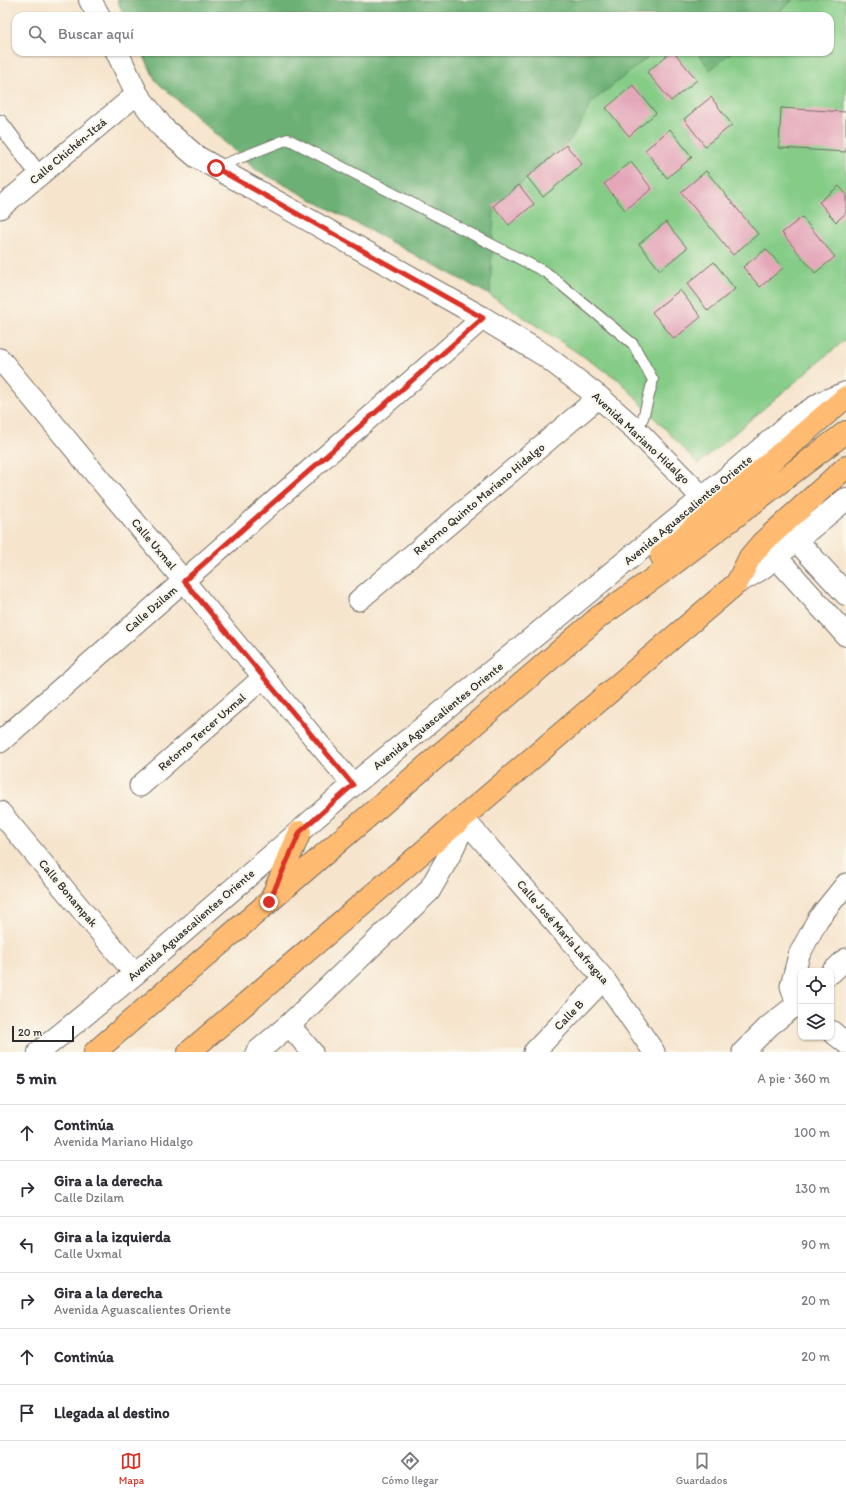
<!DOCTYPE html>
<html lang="es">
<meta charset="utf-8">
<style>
body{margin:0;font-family:Itim,sans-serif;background:#f2f2f3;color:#2b2b33}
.controls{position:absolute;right:12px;bottom:12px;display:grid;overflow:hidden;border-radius:8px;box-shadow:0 1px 3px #0004}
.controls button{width:36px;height:36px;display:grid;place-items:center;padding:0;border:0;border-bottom:1px solid #e1e1e2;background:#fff;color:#2b2b33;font:20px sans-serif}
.scale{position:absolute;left:12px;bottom:10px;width:62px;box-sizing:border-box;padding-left:4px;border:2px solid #2b2b2b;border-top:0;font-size:11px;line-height:14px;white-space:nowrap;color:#2b2b2b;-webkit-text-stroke:3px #fbf7ec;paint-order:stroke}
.stop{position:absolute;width:12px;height:12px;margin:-9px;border:3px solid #d93025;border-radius:50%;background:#fff}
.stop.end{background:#d93025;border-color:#fff;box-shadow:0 1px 4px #0008}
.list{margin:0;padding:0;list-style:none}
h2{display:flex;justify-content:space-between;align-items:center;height:52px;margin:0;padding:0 16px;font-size:17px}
h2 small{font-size:13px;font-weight:400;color:#7c7c81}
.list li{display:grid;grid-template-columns:26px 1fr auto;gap:12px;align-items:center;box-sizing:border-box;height:56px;padding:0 16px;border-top:1px solid #e1e1e2}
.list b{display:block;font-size:15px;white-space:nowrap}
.list p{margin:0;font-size:13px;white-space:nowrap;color:#7c7c81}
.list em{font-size:13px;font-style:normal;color:#7c7c81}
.icon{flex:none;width:22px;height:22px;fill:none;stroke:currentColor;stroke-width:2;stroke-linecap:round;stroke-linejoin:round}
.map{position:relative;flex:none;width:846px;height:1052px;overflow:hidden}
.search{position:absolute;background:#fff;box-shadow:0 1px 3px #0004;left:12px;right:12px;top:12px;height:44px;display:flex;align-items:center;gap:10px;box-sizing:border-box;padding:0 14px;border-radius:12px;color:#7c7c81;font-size:15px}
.sheet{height:388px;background:#fff}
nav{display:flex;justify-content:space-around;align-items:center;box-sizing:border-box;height:56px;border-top:1px solid #e1e1e2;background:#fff;font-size:11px;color:#7c7c81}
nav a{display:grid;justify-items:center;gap:2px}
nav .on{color:#d93025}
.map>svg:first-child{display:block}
.green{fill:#85cc87;stroke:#587c59}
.forest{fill:#6cb074;stroke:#4c6e50}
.building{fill:#e4a7ba}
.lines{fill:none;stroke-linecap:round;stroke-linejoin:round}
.service-casing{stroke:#726c63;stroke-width:12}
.pedestrian-casing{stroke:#726c63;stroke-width:18}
.minor-casing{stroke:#726c63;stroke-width:23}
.tertiary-casing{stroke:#726c63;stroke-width:24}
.primary-casing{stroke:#726c63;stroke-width:24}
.service{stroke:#fff;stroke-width:10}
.pedestrian{stroke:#fff;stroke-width:16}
.minor{stroke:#fff;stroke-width:21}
.tertiary{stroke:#fff;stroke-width:22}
.primary{stroke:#ffbb71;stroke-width:22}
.route{stroke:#d93025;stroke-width:5}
.labels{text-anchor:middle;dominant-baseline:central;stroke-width:4;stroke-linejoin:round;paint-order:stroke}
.street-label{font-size:12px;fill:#2b2b2b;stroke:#fbf7ec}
</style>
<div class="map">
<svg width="846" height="1052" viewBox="0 0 846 1052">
<rect width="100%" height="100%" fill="#fbf7ec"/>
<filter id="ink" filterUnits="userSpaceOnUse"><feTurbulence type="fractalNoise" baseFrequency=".025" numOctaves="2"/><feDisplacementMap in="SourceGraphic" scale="8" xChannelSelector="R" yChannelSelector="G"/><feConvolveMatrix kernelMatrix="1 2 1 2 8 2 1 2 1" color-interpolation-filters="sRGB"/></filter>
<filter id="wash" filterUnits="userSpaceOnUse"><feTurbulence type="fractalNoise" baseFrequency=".012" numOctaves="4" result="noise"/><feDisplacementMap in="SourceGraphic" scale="16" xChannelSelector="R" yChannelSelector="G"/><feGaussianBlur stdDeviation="0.9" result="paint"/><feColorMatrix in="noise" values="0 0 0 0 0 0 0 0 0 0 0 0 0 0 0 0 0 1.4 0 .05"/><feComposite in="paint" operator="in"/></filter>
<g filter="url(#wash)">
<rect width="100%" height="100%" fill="#f6e4cc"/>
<path class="green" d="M117,0H846V339L698,464L619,380L490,295L255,169L156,81L142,52H830V16H125Z"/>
<path class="forest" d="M117,0H793L774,16H125Z
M142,52H654L592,102L571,139L566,145L494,206L490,295L255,169L156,81Z
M697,52H732L710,70Z"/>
<g id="blocks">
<path class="building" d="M671,52H674L697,80L671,101L647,72Z
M633,85L656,113L629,136L606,108Z
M711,97L732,125L705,146L684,119Z
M781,108L846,112V152L779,148Z
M670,129L692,157L667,178L645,150Z
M566,145L582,164L543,197L527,177Z
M631,162L652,189L625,210L604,184Z
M706,171L758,234L733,255L681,192Z
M519,185L534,204L509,225L493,206Z
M839,186L846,194V213L836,222L819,202Z
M802,217L835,257L815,273L782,233Z
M666,222L687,248L660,270L639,244Z
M766,249L783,268L760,287L743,267Z
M714,262L735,289L708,311L687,284Z
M680,290L701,317L674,339L652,312Z"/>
</g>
</g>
<g filter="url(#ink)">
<use href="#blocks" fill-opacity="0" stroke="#726c63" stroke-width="1"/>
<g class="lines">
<defs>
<path id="service" d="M217,167L288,139L547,273L633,344L653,380L643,418L636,430"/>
<path id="pedestrian" d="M0,123L39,175"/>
<path id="minor" d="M0,208L137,94
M0,359L353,785
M359,600L599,397
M0,742L483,318
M140,786L264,677
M0,812L135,974
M463,818L604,979L654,1052
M831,973L846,959
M801,1008L797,1005L791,986L799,955L818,919L846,884
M289,1025L312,1052
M831,1031L846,1043
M534,1052L604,979
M743,1052L769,1026L801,1001"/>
<path id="tertiary" d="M90,0L99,16
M117,52L137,94L163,128L197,157L483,318L544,355L599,397L636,430L703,498
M786,529L846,594
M766,546L846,635
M737,583L761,569L846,499
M39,1052L135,974L353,785L703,498L796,419L823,402L846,393
M257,1052L289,1025L429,891L449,856L459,835V821"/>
<path id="primary" d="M661,556L846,397
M272,897L300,832
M95,1052L599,617L668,568L846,432
M189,1052L737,583L750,557L762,543L846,467"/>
</defs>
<use href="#service" class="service-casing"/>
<use href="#pedestrian" class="pedestrian-casing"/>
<use href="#minor" class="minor-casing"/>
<use href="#tertiary" class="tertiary-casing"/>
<use href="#primary" class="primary-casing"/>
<use href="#service" class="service"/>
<use href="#pedestrian" class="pedestrian"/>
<use href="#minor" class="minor"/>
<use href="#tertiary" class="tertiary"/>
<use href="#primary" class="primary"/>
</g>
</g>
<g class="lines" filter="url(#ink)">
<path class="route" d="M216,168L483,318L184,581L353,785L300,832L269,902"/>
</g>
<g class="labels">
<g class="street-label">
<text transform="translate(68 151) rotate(-40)">Calle Chichén-Itzá</text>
<text transform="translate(641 438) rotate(43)">Avenida Mariano Hidalgo</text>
<text transform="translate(479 499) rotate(-40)">Retorno Quinto Mariano Hidalgo</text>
<text transform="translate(688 510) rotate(-40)">Avenida Aguascalientes Oriente</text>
<text transform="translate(154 544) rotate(50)">Calle Uxmal</text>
<text transform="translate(151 609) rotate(-41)">Calle Dzilam</text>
<text transform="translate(438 716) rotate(-39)">Avenida Aguascalientes Oriente</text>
<text transform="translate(202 732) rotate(-41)">Retorno Tercer Uxmal</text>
<text transform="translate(68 893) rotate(50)">Calle Bonampak</text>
<text transform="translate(191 925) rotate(-41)">Avenida Aguascalientes Oriente</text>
<text transform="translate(563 932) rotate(49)">Calle José María Lafragua</text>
<text transform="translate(569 1015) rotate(-46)">Calle B</text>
</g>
</g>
</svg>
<div class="controls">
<button><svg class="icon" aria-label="locate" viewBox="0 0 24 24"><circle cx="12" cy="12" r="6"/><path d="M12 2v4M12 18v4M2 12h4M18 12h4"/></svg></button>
<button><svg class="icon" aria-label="layers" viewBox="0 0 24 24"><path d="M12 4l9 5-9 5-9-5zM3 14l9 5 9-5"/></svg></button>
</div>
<div class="scale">20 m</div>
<div class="stop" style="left:216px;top:168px"></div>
<div class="stop end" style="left:269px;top:902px"></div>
<div class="search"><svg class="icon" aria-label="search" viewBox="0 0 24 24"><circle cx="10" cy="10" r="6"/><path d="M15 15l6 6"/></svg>Buscar aquí</div>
</div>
<section class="sheet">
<h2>5 min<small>A pie · 360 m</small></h2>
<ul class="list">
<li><svg class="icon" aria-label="ahead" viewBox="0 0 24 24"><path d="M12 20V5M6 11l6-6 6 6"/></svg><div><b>Continúa</b><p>Avenida Mariano Hidalgo</p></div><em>100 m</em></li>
<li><svg class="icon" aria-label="right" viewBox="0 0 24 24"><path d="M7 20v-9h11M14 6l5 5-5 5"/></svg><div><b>Gira a la derecha</b><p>Calle Dzilam</p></div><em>130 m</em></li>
<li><svg class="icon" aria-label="left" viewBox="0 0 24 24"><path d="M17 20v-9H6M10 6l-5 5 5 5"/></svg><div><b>Gira a la izquierda</b><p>Calle Uxmal</p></div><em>90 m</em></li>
<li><svg class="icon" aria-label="right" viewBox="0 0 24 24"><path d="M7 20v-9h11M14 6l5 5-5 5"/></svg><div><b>Gira a la derecha</b><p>Avenida Aguascalientes Oriente</p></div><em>20 m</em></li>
<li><svg class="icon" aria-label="ahead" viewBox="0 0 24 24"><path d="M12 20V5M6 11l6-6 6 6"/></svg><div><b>Continúa</b></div><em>20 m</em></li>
<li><svg class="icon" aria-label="arrive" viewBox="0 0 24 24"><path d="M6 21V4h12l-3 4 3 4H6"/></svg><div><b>Llegada al destino</b></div></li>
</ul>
</section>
<nav>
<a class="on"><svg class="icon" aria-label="map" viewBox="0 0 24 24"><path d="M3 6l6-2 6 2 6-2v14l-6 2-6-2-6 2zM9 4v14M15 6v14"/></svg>Mapa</a>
<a><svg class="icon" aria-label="directions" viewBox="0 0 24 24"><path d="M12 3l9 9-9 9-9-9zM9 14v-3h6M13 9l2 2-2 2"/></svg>Cómo llegar</a>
<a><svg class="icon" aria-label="saved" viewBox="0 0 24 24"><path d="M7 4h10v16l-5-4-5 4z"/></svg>Guardados</a>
</nav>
